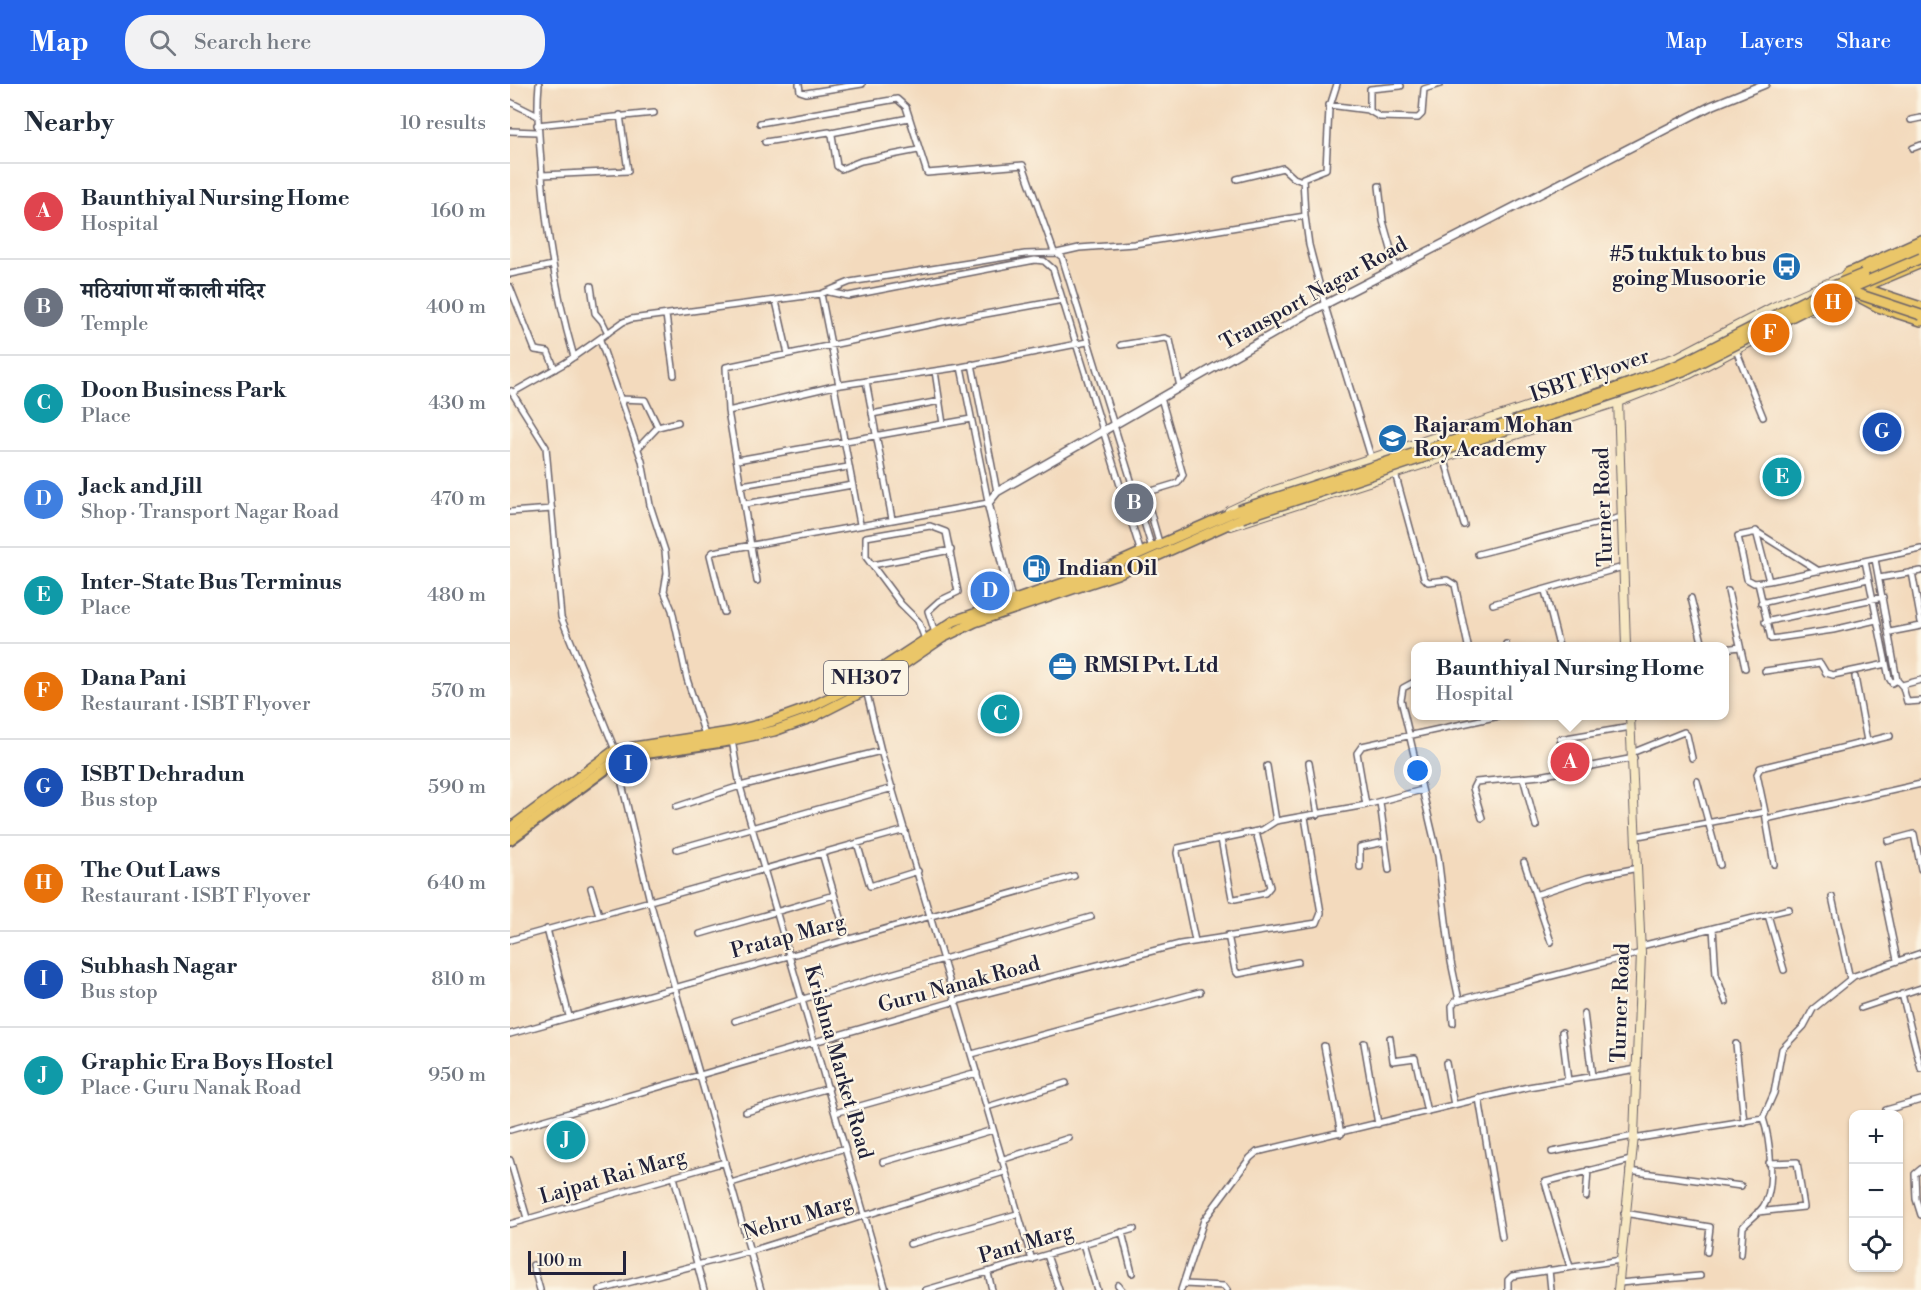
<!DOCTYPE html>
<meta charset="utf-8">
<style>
body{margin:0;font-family:"Libre Bodoni","Noto Serif Devanagari",serif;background:#f2f2f3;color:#1f2937}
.controls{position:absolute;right:18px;bottom:18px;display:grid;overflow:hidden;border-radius:12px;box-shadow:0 2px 4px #0004}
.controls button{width:54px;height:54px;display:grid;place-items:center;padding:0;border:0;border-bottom:2px solid #e0e1e3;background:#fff;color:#1f2937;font:30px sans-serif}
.scale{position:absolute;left:18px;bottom:15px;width:98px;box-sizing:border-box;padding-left:6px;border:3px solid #22223b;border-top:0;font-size:16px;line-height:21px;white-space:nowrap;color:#22223b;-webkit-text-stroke:4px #fcf5e5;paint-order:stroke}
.you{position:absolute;left:908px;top:687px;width:21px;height:21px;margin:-15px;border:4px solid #fff;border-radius:50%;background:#1a73e8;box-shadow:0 0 0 9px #1a73e833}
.badge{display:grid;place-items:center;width:39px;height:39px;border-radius:50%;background:#2563eb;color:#fff;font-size:20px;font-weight:700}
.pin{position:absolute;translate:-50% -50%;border:3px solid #fff;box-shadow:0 2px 6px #0006}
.popup{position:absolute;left:901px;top:558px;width:318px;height:78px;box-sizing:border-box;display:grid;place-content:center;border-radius:12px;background:#fff;filter:drop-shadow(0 2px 4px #0005);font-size:20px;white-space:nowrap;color:#747a83}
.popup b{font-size:22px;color:#1f2937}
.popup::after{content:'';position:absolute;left:50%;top:100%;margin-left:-12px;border:12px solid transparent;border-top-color:#fff}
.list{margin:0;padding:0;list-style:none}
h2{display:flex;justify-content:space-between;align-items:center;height:78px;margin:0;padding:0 24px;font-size:26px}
h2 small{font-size:20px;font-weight:400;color:#747a83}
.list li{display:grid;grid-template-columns:39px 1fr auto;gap:18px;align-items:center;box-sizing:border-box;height:96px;padding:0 24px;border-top:2px solid #e0e1e3}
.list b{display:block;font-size:22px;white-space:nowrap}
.list p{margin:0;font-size:20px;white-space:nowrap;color:#747a83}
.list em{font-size:20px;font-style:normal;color:#747a83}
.icon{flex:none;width:33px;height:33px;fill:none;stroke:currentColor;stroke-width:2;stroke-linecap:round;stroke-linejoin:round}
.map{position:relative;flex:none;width:1411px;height:1206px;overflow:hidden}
header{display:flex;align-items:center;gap:36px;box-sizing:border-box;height:84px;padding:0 30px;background:#2563eb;color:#fff}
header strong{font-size:28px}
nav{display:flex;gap:33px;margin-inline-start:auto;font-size:21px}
.search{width:420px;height:54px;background:#f2f2f3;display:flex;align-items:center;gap:15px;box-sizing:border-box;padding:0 21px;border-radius:24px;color:#747a83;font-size:22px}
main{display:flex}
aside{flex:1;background:#fff}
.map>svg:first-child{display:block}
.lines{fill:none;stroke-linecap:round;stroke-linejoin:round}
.minor-casing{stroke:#6b6268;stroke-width:8}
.tertiary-casing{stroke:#6b6268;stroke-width:10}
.secondary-casing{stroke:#6b6268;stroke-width:10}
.trunk-casing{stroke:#6b6268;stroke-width:12}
.motorway-casing{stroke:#6b6268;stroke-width:14}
.minor{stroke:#fff;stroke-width:5}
.tertiary{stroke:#fff;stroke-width:7}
.secondary{stroke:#f7e8c3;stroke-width:8}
.trunk{stroke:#eac669;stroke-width:9}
.motorway{stroke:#eac669;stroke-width:10}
.trunk-bridge-casing{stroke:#6b6268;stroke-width:12;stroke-linecap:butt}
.trunk-bridge{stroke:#eac669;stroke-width:9}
.labels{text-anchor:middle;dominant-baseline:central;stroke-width:4.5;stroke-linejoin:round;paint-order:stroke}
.shield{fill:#fcf5e5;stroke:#63616e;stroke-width:1.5}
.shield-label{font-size:20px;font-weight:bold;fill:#22223b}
.poi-label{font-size:21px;font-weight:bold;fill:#22223b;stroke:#fcf5e5;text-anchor:start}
.street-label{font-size:21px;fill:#22223b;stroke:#fcf5e5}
</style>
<header>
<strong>Map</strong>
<div class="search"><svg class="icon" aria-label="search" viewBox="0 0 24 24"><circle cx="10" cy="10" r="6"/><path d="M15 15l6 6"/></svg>Search here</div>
<nav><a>Map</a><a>Layers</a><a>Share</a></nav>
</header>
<main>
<aside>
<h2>Nearby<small>10 results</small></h2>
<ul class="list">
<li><span class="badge" style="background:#e0444e">A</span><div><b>Baunthiyal Nursing Home</b><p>Hospital</p></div><em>160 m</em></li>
<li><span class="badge" style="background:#6b7280">B</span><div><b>मठियांणा माँ काली मंदिर</b><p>Temple</p></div><em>400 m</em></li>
<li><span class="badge" style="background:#0f9aa8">C</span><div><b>Doon Business Park</b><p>Place</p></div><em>430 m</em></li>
<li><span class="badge" style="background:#3f7fe0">D</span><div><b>Jack and Jill</b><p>Shop · Transport Nagar Road</p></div><em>470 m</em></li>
<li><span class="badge" style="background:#0f9aa8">E</span><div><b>Inter-State Bus Terminus</b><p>Place</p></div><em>480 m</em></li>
<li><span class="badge" style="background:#e8710a">F</span><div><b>Dana Pani</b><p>Restaurant · ISBT Flyover</p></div><em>570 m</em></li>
<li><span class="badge" style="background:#1a4fb4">G</span><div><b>ISBT Dehradun</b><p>Bus stop</p></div><em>590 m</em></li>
<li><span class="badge" style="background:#e8710a">H</span><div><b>The Out Laws</b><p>Restaurant · ISBT Flyover</p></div><em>640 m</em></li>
<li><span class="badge" style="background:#1a4fb4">I</span><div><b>Subhash Nagar</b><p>Bus stop</p></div><em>810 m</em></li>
<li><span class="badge" style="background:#0f9aa8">J</span><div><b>Graphic Era Boys Hostel</b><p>Place · Guru Nanak Road</p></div><em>950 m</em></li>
</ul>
</aside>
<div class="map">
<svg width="1411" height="1206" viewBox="0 0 1411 1206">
<rect width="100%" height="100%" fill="#fcf5e5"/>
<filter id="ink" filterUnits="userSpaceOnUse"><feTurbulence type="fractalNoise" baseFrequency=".0167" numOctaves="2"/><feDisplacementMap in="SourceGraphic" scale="12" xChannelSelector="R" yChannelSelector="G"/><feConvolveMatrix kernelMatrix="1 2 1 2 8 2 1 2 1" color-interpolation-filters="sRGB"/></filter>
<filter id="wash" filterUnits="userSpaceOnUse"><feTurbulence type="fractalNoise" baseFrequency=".008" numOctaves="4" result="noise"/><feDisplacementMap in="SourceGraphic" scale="24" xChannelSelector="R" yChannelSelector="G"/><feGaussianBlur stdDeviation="1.35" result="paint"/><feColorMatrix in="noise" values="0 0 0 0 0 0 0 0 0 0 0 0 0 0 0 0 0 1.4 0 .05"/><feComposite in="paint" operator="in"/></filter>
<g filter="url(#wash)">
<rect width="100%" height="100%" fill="#f3dabd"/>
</g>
<g filter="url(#ink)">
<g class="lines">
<defs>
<path id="minor" d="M29,0C26,31 30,60 32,92C37,153 47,214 64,273
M289,0L290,7L296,9L352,0
M0,18L26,31
M819,21L858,26L870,33L908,34L912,30L914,5L930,0
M860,27V5L891,2
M1401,36L1411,34
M250,39L387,15L396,23L417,89L513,81L544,168
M27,41L144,29
M0,47L27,48
M321,49L399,34
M255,58L319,48L322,51L327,82L331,85L351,77L408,66
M1403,64L1411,61
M32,91L118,87L110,31
M727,95L773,84L784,94L792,97
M869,102L873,137L886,183
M795,132L793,94L816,85L819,25L827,0
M547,169L552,173L642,464
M0,190L43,181
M81,202L85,229L92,237L98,249
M0,203L25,266L38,268L45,285
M319,208L338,212L525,176L534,177L543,185L631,469
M311,210L329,301
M266,217L278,270
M156,231L164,291
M90,256L132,377L140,421L155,467L157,489L154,507L162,526L177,595L195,651
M611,261L655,254L660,256L670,303
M1226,266L1253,333
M462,280L487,408
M451,283L478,417
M425,287L433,340
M356,297L382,435
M324,302L350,440
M1,307L36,363L51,533L105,666
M2,309L55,279L113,238L121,235L311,210L340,198L515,170L547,169L569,164L624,160L795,132L799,161L815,222L861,373
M110,315L135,316L148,343L128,364
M218,327L324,302L451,283L577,258
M362,330L430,317
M148,343L168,338
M934,373L954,441
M227,376L461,335
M885,389L914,494L918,498L937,496L945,501L958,562
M232,401L338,383
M235,420L342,401
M0,428L42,425
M1246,447L1259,497
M650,462L635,409L668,399L673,391L651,314
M968,470L1112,433
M1365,475L1387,596L1393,603L1397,618L1411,617
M1355,477L1379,594L1382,599L1387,596
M362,481L441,466
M1309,487L1247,448L1228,452L1237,495L1244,499L1259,497L1411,465
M1402,488L1411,538
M1369,494L1411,487
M247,497L218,327L216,283L442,236L553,216
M1248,499L1261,555L1323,546L1366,536
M1035,507L1049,562
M1218,507L1235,584
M1181,514L1193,562
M1251,519L1358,495
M983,520L1113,483
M214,528L200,471L203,468L478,419
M1255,538L1373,513
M1380,548L1411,542
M415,555L408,537L391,520L356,473V453L420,442L436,448L448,508L429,517L418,527L425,549
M996,560V562
M1214,565L1230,563
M1255,587L1310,579L1316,589L1323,591L1376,580
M1345,593L1357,657
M906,597L893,604L891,616L928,772L941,878L949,916
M1392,601L1411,596
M356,606L371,667L522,1176
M1050,655L1121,643
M222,656L230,702L376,1206
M1124,668L1174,648L1177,651L1182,674
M106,675L140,817L251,1206
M799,679L808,731
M757,682L766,737
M1013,693L1026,742
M1187,697L1210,781
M870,718L879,786
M856,721L912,706
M166,723L230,702L371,667
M1255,728L1256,735L1411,700
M972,734L963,704L966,698L1030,692L1124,674
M1256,735L1264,780
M1128,752L1255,728L1247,690L1250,684L1380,652
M711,755L722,814L725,815L755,809L760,803L746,748
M1378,757L1404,750L1411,785
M347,759L360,802L408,787
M167,765L383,704
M312,769L337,854
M1014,778L1041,858
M1367,780L1387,876
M850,783V763L875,758
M81,804L89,831
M1025,811L1077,794L1128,784
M1322,813L1340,895
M1258,831L1274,886
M1203,844L1206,891L1216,918
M37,845L59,932
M190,850L324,811
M718,851L725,886L728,890L788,878
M0,856L395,746
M685,857L667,769L668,764L752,746L766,737L856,721L847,669L852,662L989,632
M1131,862L1279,825
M1392,910L1411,985
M1351,924L1411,904
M1074,929L1082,992
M225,937L293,915L581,833
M943,939L942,922L945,917L1131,869
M1052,948L1058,997
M0,950L564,792
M880,954L883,977L905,974L917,1028
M854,959L868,1040
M1226,960L1234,1038
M814,962L831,1050
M462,970L690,908
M936,979L944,1021
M969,1014L992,1153
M477,1023L556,999
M1376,1026L1411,1016
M236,1028L319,1004
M325,1029L467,989
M0,1046L446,917L670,860L807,839L811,829L795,733
M1123,1055L1253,1034L1264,1009L1272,965L1294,942L1303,925L1344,892L1411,869
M1042,1068L1124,1052
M0,1076L17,1134
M491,1076L559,1054
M373,1078L483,1046
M1411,1085L1405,1090L1406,1115L1411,1131
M1119,1087L1231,1102
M164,1093L194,1206
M221,1099L335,1064
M1076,1113L1078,1086
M1248,1128L1294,1123L1287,1078L1259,1079
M1114,1129L1200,1143L1197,1168
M0,1140L215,1078
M612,1148L622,1189
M400,1160L507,1130
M573,1160L587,1206
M1231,1170L1233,1143C1239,1136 1247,1131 1253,1123C1266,1104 1260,1055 1253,1034
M537,1171L549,1206
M23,1181L30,1206
M1060,1183L1035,1098L1121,1076
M1039,1186L1041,1206
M478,1189L482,1206
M1109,1199L1190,1192
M674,1200L714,1202L717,1206
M608,1201L612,1206
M90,1206L241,1167L494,1088
M416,1206L624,1145
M671,1206L694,1136L740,1074L747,1068L1018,1003L1127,985
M998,1206V1196L1002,1192L1111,1176"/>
<path id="tertiary" d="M502,520L478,419L487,408L806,225L1201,22L1255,0"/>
<path id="secondary" d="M1302,227L1341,209
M1108,315L1116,562
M719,427L762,407L1167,273L1263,223L1334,192
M721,442L1108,318L1180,290L1256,250
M1108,1206L1124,1052L1131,869L1120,632"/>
<path id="trunk" d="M1333 198a11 11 0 1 1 22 0a11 11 0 1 1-22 0Z
M1343,187L1411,156
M1353,190L1411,165
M1361,200L1411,179
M1353,204L1411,223
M1349,213L1368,223L1411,237
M222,656L264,647L303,633L356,606L432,554L465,538L607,490L732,434
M0,744L105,666L220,648L260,638L299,624L351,598L444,537L594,485L728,426"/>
<path id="motorway" d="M0,755L106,677L123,671L222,656"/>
</defs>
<use href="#minor" class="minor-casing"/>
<use href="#tertiary" class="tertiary-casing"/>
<use href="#secondary" class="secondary-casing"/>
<use href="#trunk" class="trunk-casing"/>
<use href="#motorway" class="motorway-casing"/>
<use href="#minor" class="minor"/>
<use href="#tertiary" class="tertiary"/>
<use href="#secondary" class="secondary"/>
<use href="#trunk" class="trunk"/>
<use href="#motorway" class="motorway"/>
<defs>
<path id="trunk-bridge" d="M1336,206L1411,231
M728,426L1104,305L1168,281L1321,203L1353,190
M732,434L1173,287L1325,211L1411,174"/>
</defs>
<use href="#trunk-bridge" class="trunk-bridge-casing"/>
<use href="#trunk-bridge" class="trunk-bridge"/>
</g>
</g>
<defs>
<symbol id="bus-disc" viewBox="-11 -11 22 22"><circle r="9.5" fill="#1f6fb2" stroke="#fcf5e5"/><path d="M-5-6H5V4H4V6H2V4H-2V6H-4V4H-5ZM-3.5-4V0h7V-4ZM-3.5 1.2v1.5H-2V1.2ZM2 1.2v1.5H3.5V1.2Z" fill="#fff"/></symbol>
<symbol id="school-disc" viewBox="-11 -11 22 22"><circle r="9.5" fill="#1f6fb2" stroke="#fcf5e5"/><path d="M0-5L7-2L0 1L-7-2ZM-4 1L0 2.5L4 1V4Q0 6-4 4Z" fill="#fff"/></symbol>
<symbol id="fuel-disc" viewBox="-11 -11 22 22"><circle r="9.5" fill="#1f6fb2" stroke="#fcf5e5"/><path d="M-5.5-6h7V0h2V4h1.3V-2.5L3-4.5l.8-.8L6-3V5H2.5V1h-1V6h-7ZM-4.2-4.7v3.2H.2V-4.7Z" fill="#fff"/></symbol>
<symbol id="office-disc" viewBox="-11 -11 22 22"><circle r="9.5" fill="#1f6fb2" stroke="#fcf5e5"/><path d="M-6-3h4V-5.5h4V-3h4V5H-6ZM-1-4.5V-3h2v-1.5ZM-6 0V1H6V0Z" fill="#fff"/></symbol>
</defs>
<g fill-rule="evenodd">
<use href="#bus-disc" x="1260" y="166" width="33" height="33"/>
<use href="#school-disc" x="866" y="338" width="33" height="33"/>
<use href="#fuel-disc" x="510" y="468" width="33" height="33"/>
<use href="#office-disc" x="536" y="566" width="33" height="33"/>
</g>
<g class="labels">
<rect class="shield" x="314" y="577" width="84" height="34" rx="4.5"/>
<g class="shield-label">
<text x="356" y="594">NH307</text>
</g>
<g class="poi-label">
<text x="1256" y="171" text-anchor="end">#5 tuktuk to bus<tspan x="1256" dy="24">going Musoorie</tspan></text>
<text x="904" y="342">Rajaram Mohan<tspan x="904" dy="24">Roy Academy</tspan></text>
<text x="548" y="485">Indian Oil</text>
<text x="574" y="582">RMSI Pvt. Ltd</text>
</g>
<g class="street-label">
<text transform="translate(804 210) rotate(-29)">Transport Nagar Road</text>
<text transform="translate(1080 292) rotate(-19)">ISBT Flyover</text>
<text transform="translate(1094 423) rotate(-92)">Turner Road</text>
<text transform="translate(278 853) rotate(-15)">Pratap Marg</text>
<text transform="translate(449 901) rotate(-15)">Guru Nanak Road</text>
<text transform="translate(1111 919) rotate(-88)">Turner Road</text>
<text transform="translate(328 978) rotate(74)">Krishna Market Road</text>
<text transform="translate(103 1093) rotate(-16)">Lajpat Rai Marg</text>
<text transform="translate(288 1134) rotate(-17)">Nehru Marg</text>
<text transform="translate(516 1160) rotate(-16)">Pant Marg</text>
</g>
</g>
</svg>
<div class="controls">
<button>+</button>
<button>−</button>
<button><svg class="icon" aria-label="locate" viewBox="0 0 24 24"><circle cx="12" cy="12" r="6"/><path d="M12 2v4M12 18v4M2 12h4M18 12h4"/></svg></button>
</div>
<div class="scale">100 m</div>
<div class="you"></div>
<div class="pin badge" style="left:1060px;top:678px;background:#e0444e">A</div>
<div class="popup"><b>Baunthiyal Nursing Home</b>Hospital</div>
<div class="pin badge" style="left:624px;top:419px;background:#6b7280">B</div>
<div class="pin badge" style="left:490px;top:630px;background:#0f9aa8">C</div>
<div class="pin badge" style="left:480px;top:507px;background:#3f7fe0">D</div>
<div class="pin badge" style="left:1272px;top:393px;background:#0f9aa8">E</div>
<div class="pin badge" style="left:1260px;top:249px;background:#e8710a">F</div>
<div class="pin badge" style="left:1372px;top:348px;background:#1a4fb4">G</div>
<div class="pin badge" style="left:1323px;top:219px;background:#e8710a">H</div>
<div class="pin badge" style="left:118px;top:680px;background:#1a4fb4">I</div>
<div class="pin badge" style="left:56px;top:1056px;background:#0f9aa8">J</div>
</div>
</main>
